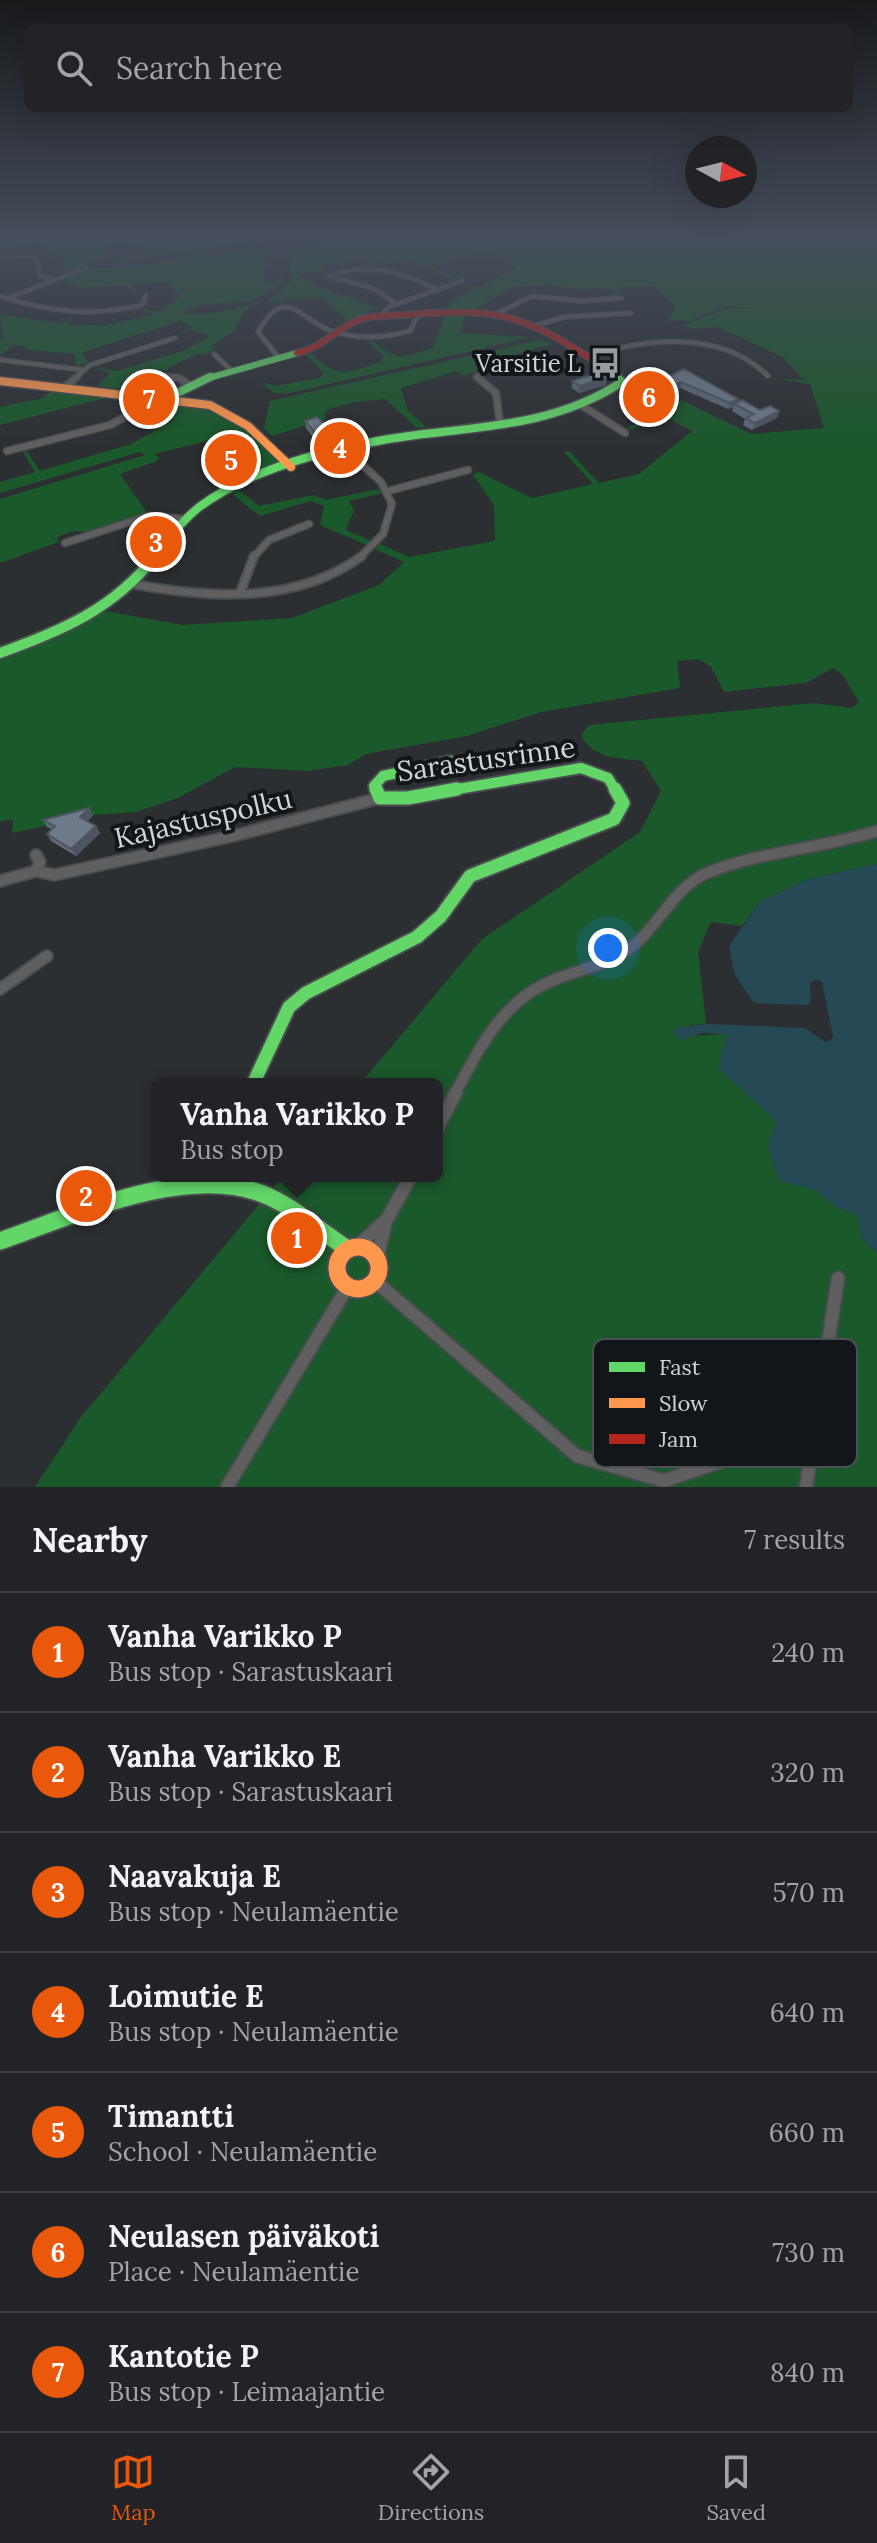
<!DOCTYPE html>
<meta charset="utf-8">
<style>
body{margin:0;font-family:Lora,serif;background:#2d2f32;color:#f1f3f6}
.compass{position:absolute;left:685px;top:136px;width:72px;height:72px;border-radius:50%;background:#212326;box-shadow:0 8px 32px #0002;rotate:97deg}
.you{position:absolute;left:608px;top:948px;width:28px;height:28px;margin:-20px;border:6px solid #fff;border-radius:50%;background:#1a73e8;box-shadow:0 0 0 12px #1a73e833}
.badge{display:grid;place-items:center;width:52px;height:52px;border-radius:50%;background:#ea580c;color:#fff;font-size:26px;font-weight:700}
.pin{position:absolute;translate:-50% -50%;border:4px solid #fff;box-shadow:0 2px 8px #0006}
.popup{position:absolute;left:151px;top:1078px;width:292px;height:104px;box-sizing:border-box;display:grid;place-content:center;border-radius:12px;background:#212326;filter:drop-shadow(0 2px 6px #0005);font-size:26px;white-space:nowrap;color:#a2a4a7}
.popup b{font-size:30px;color:#f1f3f6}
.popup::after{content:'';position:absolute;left:50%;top:100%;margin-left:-16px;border:16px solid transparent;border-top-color:#212326}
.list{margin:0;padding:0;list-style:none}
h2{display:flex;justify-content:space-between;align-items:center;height:104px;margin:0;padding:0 32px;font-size:34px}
h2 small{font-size:26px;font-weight:400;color:#a2a4a7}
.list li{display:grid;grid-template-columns:52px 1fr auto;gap:24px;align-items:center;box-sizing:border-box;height:120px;padding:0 32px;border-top:2px solid #3e4043}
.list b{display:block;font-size:30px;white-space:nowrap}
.list p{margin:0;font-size:26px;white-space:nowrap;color:#a2a4a7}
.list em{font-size:26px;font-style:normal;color:#a2a4a7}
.icon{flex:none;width:44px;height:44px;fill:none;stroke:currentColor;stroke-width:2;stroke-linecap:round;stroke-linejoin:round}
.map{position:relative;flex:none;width:877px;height:1487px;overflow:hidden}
.search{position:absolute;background:#212326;box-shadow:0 8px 32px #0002;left:24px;right:24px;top:24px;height:88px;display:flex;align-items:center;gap:20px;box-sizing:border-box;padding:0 28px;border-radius:12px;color:#a2a4a7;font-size:30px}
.sheet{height:944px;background:#212326}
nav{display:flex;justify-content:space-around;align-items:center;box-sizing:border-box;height:112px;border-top:2px solid #3e4043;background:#212326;font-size:22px;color:#a2a4a7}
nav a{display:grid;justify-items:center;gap:4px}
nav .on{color:#ea580c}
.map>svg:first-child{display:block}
.green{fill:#1a592a}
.water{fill:#254a55}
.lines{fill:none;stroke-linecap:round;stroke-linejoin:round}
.street-far4-casing{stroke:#4a4d4f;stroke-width:6}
.street-far3-casing{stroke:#4a4d4f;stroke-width:9}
.street-far2-casing{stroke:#4a4d4f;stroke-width:11}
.street-far1-casing{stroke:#4a4d4f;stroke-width:14}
.street-casing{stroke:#4a4d4f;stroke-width:16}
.fast-far4-casing{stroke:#4a4d4f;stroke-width:8}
.fast-far3-casing{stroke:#4a4d4f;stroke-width:11}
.fast-far2-casing{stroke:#4a4d4f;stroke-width:14}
.fast-far1-casing{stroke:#4a4d4f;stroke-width:17}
.fast-casing{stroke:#4a4d4f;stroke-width:21}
.slow-far1-casing{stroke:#4a4d4f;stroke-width:11}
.slow-casing{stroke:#4a4d4f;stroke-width:21}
.jam-casing{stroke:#4a4d4f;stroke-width:8}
.street-far4{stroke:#605f5f;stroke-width:4}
.street-far3{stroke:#605f5f;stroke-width:6}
.street-far2{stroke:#605f5f;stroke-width:7}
.street-far1{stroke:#605f5f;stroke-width:10}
.street{stroke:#605f5f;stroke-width:12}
.fast-far4{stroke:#63d668;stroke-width:6}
.fast-far3{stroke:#63d668;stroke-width:8}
.fast-far2{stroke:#63d668;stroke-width:10}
.fast-far1{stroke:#63d668;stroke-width:13}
.fast{stroke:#63d668;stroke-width:17}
.slow-far1{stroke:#ff974d;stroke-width:8}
.slow{stroke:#ff974d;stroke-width:17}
.jam{stroke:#b3261e;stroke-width:6}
.wall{fill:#5f6876}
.shaded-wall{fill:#4d5560}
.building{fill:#6e7989;stroke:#4d5560;stroke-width:2}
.labels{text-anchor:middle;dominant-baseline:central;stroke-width:8;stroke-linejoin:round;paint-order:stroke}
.far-poi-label{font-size:24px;fill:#d0d4d9;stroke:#131619;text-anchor:end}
.street-label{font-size:28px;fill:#d0d4d9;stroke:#131619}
.key{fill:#131619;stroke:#4c4f53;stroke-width:2}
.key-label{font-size:22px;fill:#d0d4d9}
</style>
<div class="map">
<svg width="877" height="1487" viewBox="0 0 877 1487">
<rect width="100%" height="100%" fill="#2c2f32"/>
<path class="green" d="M0,239H274L111,264L143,247L117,244L103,249L102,254L111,256L70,272L62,269L61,250L38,245L0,249Z
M330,239H877V864L809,879L761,901L742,926L711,922L698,952L706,1024L690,1025L686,1036L727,1034L834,1206L857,1215L862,1239L877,1253V1487H35L81,1417L283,1176H437V1084H360L482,939L640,832L661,791L642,761C618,758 593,759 581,735L589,725L814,703L852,708L859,702L843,675L833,668L806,683L724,692L711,667L699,659L677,661L680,688L541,712L467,736L366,754L348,765L308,771L235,767L178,798L136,812L93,815L12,833L13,820L0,821V656L105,611L183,625L292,618L379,585L404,562L375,549L380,544L409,557L495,541L494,505L473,475L479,472L532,498L593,484L564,452L569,451L599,483L639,474L692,431L661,414L631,430L627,428L681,400L751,434L824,428L810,384L776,379L804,380L783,357L717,327L687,329L686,324L729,308L759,309L726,306L689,321L667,320L676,307L654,286L617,288L622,297H618L611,288L578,290L552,284L511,287L476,309H448L450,302L475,289L462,284L480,287L515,268C496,244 458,259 433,265L457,280L453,281C436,271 417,261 396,261C387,260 380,266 370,265L376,262L369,259L322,267L327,273L300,274C314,293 351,292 376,309L349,322L323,298H281L285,307L272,300L250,304L234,331L211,346L214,350L205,355L199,353L159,373L162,375L129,389L97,386L110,373L92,367L117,371L185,350L210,336L191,330L179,333L193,326L180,321L81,353L89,362L76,366L75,354L24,349L25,346L13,345L0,356V340L3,339L0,314L61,324L75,314L67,324L104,326L153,314L137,308L162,312L180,295L166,282L132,285L139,292L134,293L126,285L83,288L59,280L89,269L148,264L155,267L152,263L172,259L179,263L173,258L257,245L254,249L266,257L263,273L267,285L284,276L285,279C259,314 206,295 183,313C198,318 248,306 266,301C273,298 285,287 291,281L288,262L308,247Z
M446,313H466L460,333L531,337L290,393H274L261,382L276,386L319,378L324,373L305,354L311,353C338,381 346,372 381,362L383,356L368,342L373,341C398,363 403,356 433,348Z
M540,340L553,344L482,363L476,372L463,376L456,371L401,388L408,411L426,427L417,428L385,399L354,402L327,410L324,416L327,419L272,436L264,428L270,401Z
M52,390L113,396L0,425V407L43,398Z
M162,402L208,407L235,418L277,460V465L254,473L250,471L253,460L259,456L242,445L250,442L240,433L154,454L159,457L157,461L120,474L147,513L87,532L74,531L57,537L59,542L0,563V499L145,455L140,452L0,493V482L35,472L23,452L27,451L40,471L131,444L174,420L150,409Z
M379,489L383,493L349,501L354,510L346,530L371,541L367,545L320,525L324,506L311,501L260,516L232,494L239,490L259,506L314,495L326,500Z"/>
<path class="water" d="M877,864V1253L862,1239L857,1215L834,1206L817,1191L779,1180L768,1146L776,1121L718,1068L727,1034L702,1033L680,1040L674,1032L676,1028L706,1024L805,1028L825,1042L830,1041L833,1036L822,982L815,979L810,983L811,1001L807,1005L754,1003L735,975L729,946L761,901L809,879Z"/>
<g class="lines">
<defs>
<path id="street-far4" d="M0,257L36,256L40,276L53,280
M0,296C48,312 92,317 142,305L146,295
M8,298L86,268
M396,304L375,289L329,276C367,262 402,271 437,290
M498,313L532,296L583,301L621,298
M382,315L388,307L462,281
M537,325L564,317L631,313
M214,354L230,369
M586,357C646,338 720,329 768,376
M279,358L258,332C285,283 300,319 329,330C355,340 384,338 410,331L419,313
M1,360L84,370
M165,377L180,379
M74,379L90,365L175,338"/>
<path id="street-far3" d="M165,377L179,378L188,384
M477,377L496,393L500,424
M65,387L77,377
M581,405L625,433
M346,450L381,482L392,504L383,534L359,558
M7,451L110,425L160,398
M388,491L468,470
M65,543L148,516L185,519
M253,558L269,540L309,524"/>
<path id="street-far2" d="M132,584C209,598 295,605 362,556
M240,593L254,556"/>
<path id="street-far1" d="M36,871L54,875L233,836L380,798
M0,881L36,871L40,862L36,855
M0,989L47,956
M455,1094C480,1047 503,999 556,979C582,969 612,963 634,945C662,922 675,884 712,871C765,851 823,848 877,831"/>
<path id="street" d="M437,1129L456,1092
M359,1245L385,1221
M377,1259L386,1221L411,1176
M374,1280L577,1456L664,1481L768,1445L811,1455
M227,1487L347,1288
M806,1487L838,1278"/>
<path id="fast-far4" d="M614,373L619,379
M205,379L297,353"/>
<path id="fast-far3" d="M167,398L210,377
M153,558C167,540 181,522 198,508C256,464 352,443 423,434C494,426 561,422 622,382L617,377"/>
<path id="fast-far2" d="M0,653C61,631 114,609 155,556
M377,791L374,786L383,776L450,761
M446,791L581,768L608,778L616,791"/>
<path id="fast-far1" d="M376,789L380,798H408L457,789
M253,1084L289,1007L306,993L417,937L441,916L470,876L614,819L623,803L615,789"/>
<path id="fast" d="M0,1241C75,1215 182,1165 260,1193C293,1205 319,1231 348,1249"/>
<path id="slow-far1" d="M0,381L210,405L248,426L291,467"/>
<path id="slow" d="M337 1268a21 21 0 1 1 42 0a21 21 0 1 1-42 0Z"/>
<path id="jam" d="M297,353C322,348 338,327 361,319C377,314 399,316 416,314C514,306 534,323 614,373"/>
</defs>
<use href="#street-far4" class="street-far4-casing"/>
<use href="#street-far3" class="street-far3-casing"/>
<use href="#street-far2" class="street-far2-casing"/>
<use href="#street-far1" class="street-far1-casing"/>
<use href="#street" class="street-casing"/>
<use href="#fast-far4" class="fast-far4-casing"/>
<use href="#fast-far3" class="fast-far3-casing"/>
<use href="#fast-far2" class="fast-far2-casing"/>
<use href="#fast-far1" class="fast-far1-casing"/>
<use href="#fast" class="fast-casing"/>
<use href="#slow-far1" class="slow-far1-casing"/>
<use href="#slow" class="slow-casing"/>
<use href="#jam" class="jam-casing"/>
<use href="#street-far4" class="street-far4"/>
<use href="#street-far3" class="street-far3"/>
<use href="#street-far2" class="street-far2"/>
<use href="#street-far1" class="street-far1"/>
<use href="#street" class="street"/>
<use href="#fast-far4" class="fast-far4"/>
<use href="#fast-far3" class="fast-far3"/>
<use href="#fast-far2" class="fast-far2"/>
<use href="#fast-far1" class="fast-far1"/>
<use href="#fast" class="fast"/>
<use href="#slow-far1" class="slow-far1"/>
<use href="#slow" class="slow"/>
<use href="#jam" class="jam"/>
</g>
<path class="wall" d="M684,369L738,399V402L760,410L779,411L777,418L752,430L743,425L745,419L732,411L733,407L728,409L680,388L645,403L635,398L636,392Z
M607,377L606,385L579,393L572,388V381Z
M305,421L334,438L317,443L306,428Z
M89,808L93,815L88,821L100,833L76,856L51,841L47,834L51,829L47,827L43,820Z"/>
<path class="shaded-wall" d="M607,377L606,385L579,393L580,386Z
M681,382L680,388L645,403L647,397Z
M738,399L737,405L734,404L733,407L728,409L730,403Z
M779,411L777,418L752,430L755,423Z
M333,431L334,438L317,443V435Z
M89,808L93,815L84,824L80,817Z
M96,826L100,833L76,856L71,849Z"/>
<path class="building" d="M684,369L738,399L730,403L681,382L647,397L636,392Z
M600,372L607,377L580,386L572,381Z
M742,400L760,410L770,406L779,411L755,423L746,418L754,414L734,404Z
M317,417L333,431L317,435L305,421Z
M89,808L80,817L96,826L71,849L47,834L55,826L43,820Z"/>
<linearGradient id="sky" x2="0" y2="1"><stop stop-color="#181a1c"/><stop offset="0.53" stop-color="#454d5a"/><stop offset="1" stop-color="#454d5a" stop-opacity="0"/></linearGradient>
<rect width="877" height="448" fill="url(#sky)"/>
<defs>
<symbol id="bus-bare" viewBox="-9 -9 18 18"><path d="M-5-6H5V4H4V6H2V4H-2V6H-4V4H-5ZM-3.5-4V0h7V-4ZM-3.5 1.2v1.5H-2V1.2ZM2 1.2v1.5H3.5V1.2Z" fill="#979a9f" stroke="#131619" stroke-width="2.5" paint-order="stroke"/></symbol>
</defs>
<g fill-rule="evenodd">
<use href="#bus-bare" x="583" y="341" width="44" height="44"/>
</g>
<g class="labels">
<g class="far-poi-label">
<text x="581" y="363">Varsitie L</text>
</g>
<g class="street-label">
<text transform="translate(486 759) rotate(-8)">Sarastusrinne</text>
<text transform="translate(203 818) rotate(-13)">Kajastuspolku</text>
</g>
</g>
<rect x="593" y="1339" width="264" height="128" rx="12" class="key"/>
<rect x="609" y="1362" width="36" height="10" fill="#63d668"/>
<rect x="609" y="1398" width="36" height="10" fill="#ff974d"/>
<rect x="609" y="1434" width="36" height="10" fill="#b3261e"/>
<g class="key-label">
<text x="659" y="1375">Fast</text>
<text x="659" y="1411">Slow</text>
<text x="659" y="1447">Jam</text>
</g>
</svg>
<svg class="compass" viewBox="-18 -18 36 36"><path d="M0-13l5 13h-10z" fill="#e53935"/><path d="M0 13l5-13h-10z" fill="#a2a4a7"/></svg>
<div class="you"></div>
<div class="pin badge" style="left:297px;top:1238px">1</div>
<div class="popup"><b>Vanha Varikko P</b>Bus stop</div>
<div class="pin badge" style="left:86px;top:1196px">2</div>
<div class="pin badge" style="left:156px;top:542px">3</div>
<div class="pin badge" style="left:340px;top:448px">4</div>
<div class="pin badge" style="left:231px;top:460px">5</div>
<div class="pin badge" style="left:649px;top:397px">6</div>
<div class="pin badge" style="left:149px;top:399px">7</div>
<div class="search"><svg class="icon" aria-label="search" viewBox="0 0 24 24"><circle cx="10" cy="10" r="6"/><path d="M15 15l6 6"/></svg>Search here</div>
</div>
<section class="sheet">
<h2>Nearby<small>7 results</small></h2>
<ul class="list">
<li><span class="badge">1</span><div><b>Vanha Varikko P</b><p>Bus stop · Sarastuskaari</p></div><em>240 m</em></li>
<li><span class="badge">2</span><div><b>Vanha Varikko E</b><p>Bus stop · Sarastuskaari</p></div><em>320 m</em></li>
<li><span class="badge">3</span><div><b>Naavakuja E</b><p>Bus stop · Neulamäentie</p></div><em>570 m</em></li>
<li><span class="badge">4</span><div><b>Loimutie E</b><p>Bus stop · Neulamäentie</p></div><em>640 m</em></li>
<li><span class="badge">5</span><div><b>Timantti</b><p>School · Neulamäentie</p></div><em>660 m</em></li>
<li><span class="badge">6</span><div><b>Neulasen päiväkoti</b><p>Place · Neulamäentie</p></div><em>730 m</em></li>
<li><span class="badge">7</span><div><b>Kantotie P</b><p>Bus stop · Leimaajantie</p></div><em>840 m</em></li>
</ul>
</section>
<nav>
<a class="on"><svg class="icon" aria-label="map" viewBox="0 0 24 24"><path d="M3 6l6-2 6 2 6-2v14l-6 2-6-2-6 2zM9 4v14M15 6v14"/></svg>Map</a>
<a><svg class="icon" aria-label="directions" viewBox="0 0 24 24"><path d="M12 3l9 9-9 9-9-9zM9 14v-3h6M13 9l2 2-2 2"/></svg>Directions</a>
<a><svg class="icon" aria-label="saved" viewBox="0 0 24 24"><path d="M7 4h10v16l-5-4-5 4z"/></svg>Saved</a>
</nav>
